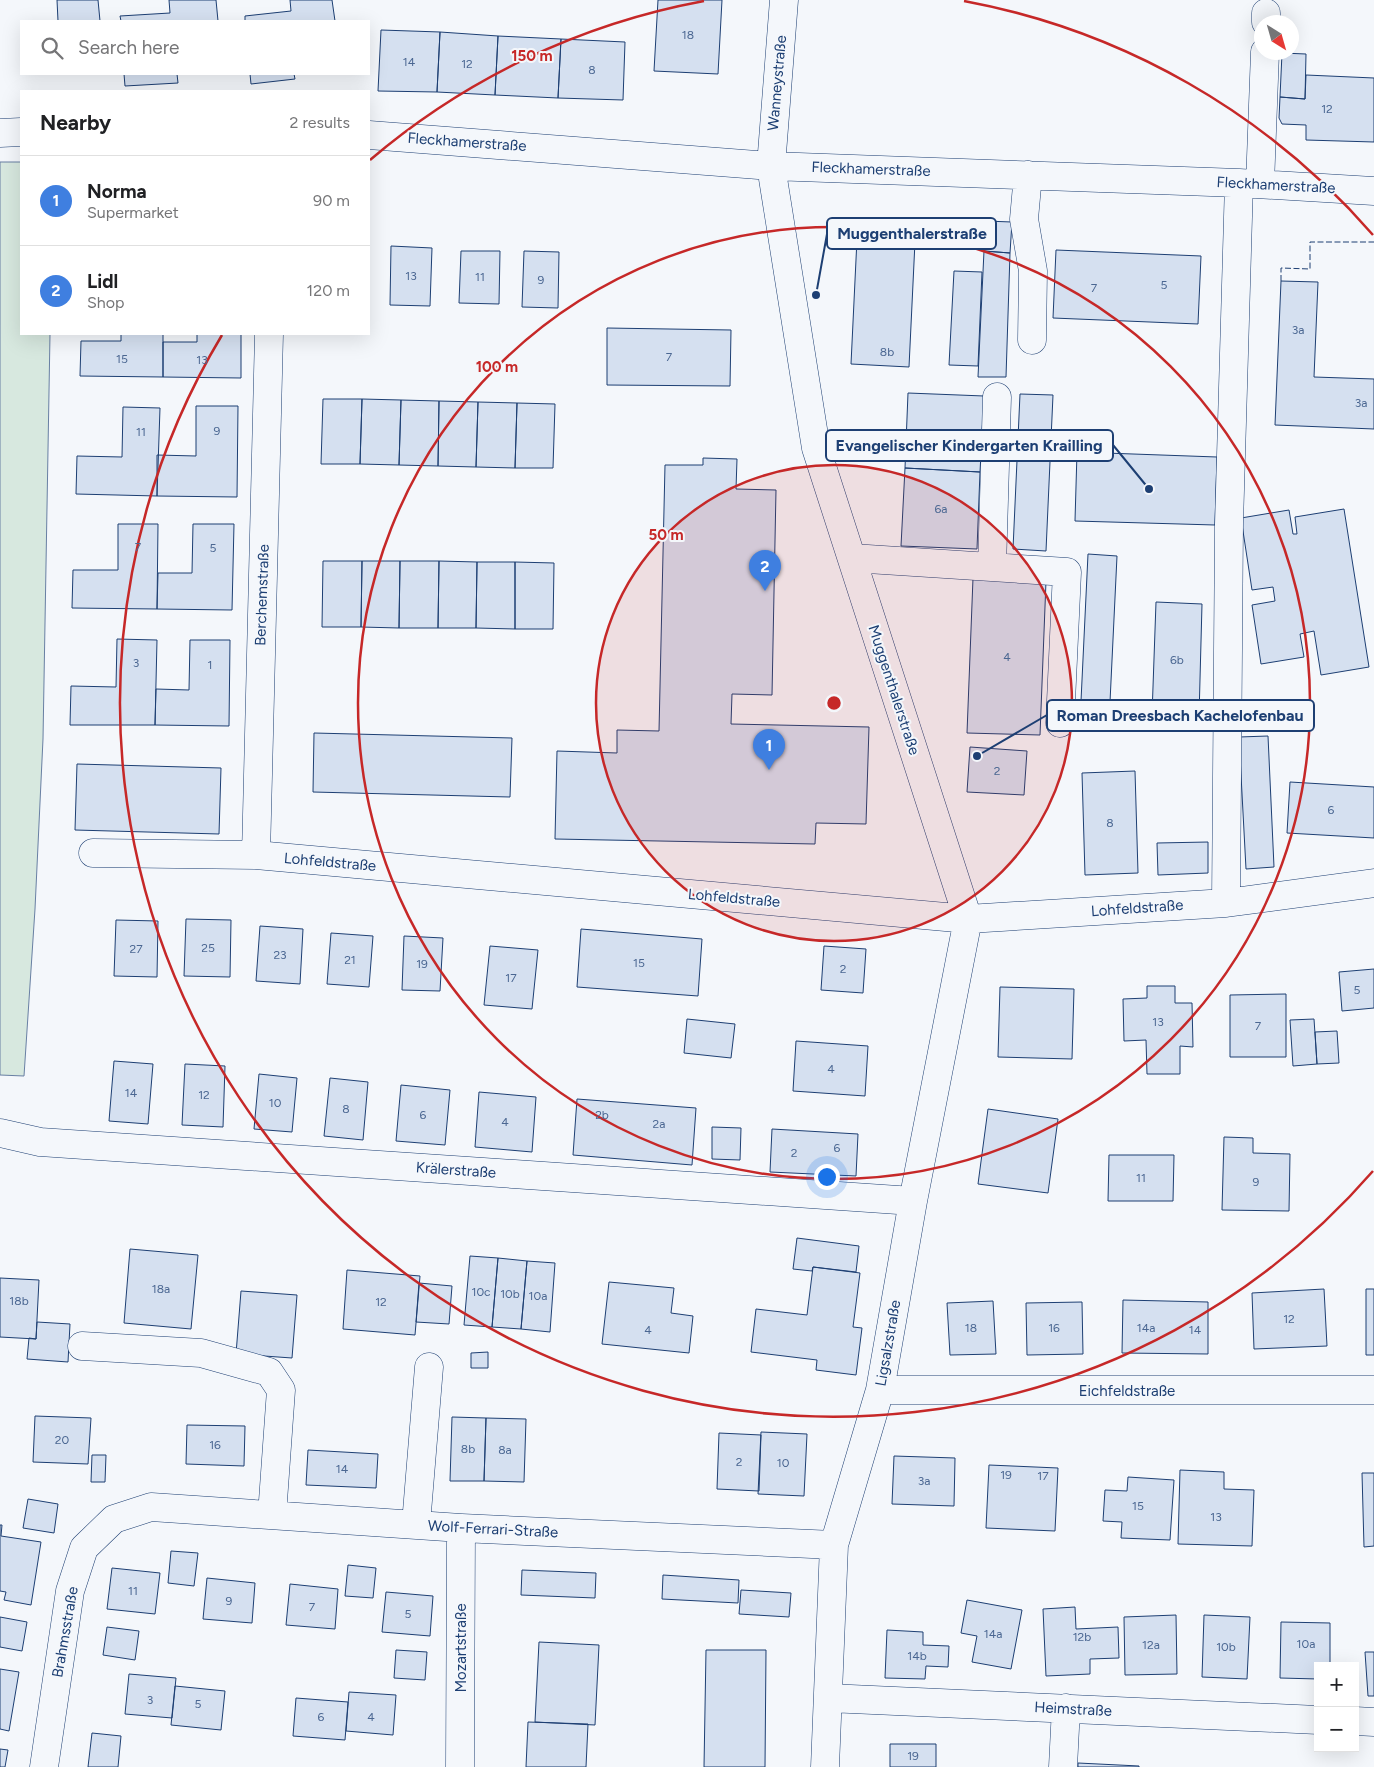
<!DOCTYPE html>
<meta charset="utf-8">
<style>
body{margin:0;font-family:Figtree,sans-serif;background:#f2f2f2;color:#202124}
.controls{position:absolute;right:15px;bottom:15px;display:grid;overflow:hidden;border-radius:0px;box-shadow:0 5px 20px #0002}
.controls button{width:45px;height:45px;display:grid;place-items:center;padding:0;border:0;border-bottom:1px solid #e0e0e0;background:#fff;color:#202124;font:25px sans-serif}
.compass{position:absolute;left:1254px;top:15px;width:45px;height:45px;border-radius:50%;background:#fff;box-shadow:0 5px 20px #0002;rotate:143deg}
.you{position:absolute;left:826px;top:1176px;width:18px;height:18px;margin:-12px;border:4px solid #fff;border-radius:50%;background:#1a73e8;box-shadow:0 0 0 8px #1a73e833}
.badge{display:grid;place-items:center;width:32px;height:32px;border-radius:50%;background:#111827;color:#fff;font-size:16px;font-weight:700}
.pin{position:absolute;translate:-50% -41px;filter:drop-shadow(0 1px 2px #0008)}
.pin::after{content:'';position:absolute;top:26px;width:18px;height:15px;background:inherit;clip-path:polygon(0 0,100% 0,50% 100%)}
.list{margin:0;padding:0;list-style:none}
h2{display:flex;justify-content:space-between;align-items:center;height:65px;margin:0;padding:0 20px;font-size:21px}
h2 small{font-size:16px;font-weight:400;color:#757577}
.list li{display:grid;grid-template-columns:32px 1fr auto;gap:15px;align-items:center;box-sizing:border-box;height:90px;padding:0 20px;border-top:1px solid #e0e0e0}
.list b{display:block;font-size:19px;white-space:nowrap}
.list p{margin:0;font-size:16px;white-space:nowrap;color:#757577}
.list em{font-size:16px;font-style:normal;color:#757577}
.icon{flex:none;width:28px;height:28px;fill:none;stroke:currentColor;stroke-width:2;stroke-linecap:round;stroke-linejoin:round}
.map{position:relative;flex:none;width:1374px;height:1767px;overflow:hidden}
.search{position:absolute;background:#fff;box-shadow:0 5px 20px #0002;left:20px;top:20px;width:350px;height:55px;display:flex;align-items:center;gap:12px;box-sizing:border-box;padding:0 18px;border-radius:0px;color:#757577;font-size:19px}
.panel{position:absolute;background:#fff;box-shadow:0 5px 20px #0002;left:20px;top:90px;width:350px;height:245px;border-radius:0px}
.map>svg:first-child{display:block}
.green{fill:#d7e8df;stroke:#687fa3}
.building{fill:#d5e0f0;stroke:#1d3f73}
.lines{fill:none;stroke-linecap:round;stroke-linejoin:round}
.minor-casing{stroke:#1d3f73;stroke-width:29}
.minor{stroke:#f4f7fb;stroke-width:28}
.fence{stroke:#1d3f73;stroke-width:1;stroke-dasharray:6 2.5;stroke-linecap:butt}
.ring{fill:none;stroke:#c62828;stroke-width:2.5}
.labels{text-anchor:middle;dominant-baseline:central;stroke-width:4;stroke-linejoin:round;paint-order:stroke}
.number-label{font-size:12px;fill:#4b6792}
.street-label{font-size:15px;fill:#1d3f73;stroke:#f4f7fb}
.centre{fill:#c62828;stroke:#f4f7fb;stroke-width:2.5}
.ring-label{font-size:15px;text-anchor:middle;font-weight:bold;fill:#c62828;stroke:#f4f7fb;stroke-width:4;stroke-linejoin:round;paint-order:stroke}
.leader{fill:none;stroke:#1d3f73;stroke-width:2}
.callout-dot{fill:#1d3f73;stroke:#f4f7fb;stroke-width:2}
.callout{fill:#f4f7fb;stroke:#1d3f73;stroke-width:2}
.callout-label{font-size:16px;text-anchor:middle;font-weight:bold;fill:#1d3f73}
</style>
<div class="map">
<svg width="1374" height="1767" viewBox="0 0 1374 1767">
<rect width="100%" height="100%" fill="#f4f7fb"/>
<path class="green" d="M0,162H21V334H50L43,739L35,909L24,1076L0,1075Z"/>
<path class="building" d="M57,0H98L100,21H58Z
M169,0H216L218,21H121L120,16L170,13Z
M290,0H332L335,21H245V16L291,11Z
M658,0H722L718,74L654,71Z
M381,30L440,32L437,92L378,91Z
M440,32L498,36L495,95L437,92Z
M498,36L561,39L558,98L495,95Z
M561,39L625,42L623,100L558,98Z
M1282,53L1306,54L1305,99L1280,97Z
M124,74H177L178,83L125,86Z
M250,74H294L295,79L251,84Z
M1306,75L1374,78V142L1306,140V125L1282,124L1279,118L1280,97L1305,99Z
M858,218L916,221L909,367L851,364Z
M985,221L1012,222L1010,253L984,251Z
M391,246L432,248L430,306L390,305Z
M1056,250L1201,256L1198,324L1053,318Z
M461,251H500L499,304L459,303Z
M524,251L559,252L558,308L522,307Z
M984,251L1010,253L1006,377H978Z
M954,271L982,272L978,366L949,365Z
M1281,281L1318,282L1314,377L1374,379V429L1275,425Z
M607,328L731,330L730,386L607,385Z
M121,334H163V377L80,376L81,341H121Z
M197,334H241V378L163,377V342H197Z
M908,393L984,396L980,472L905,468Z
M1020,394L1053,395L1046,551L1013,549Z
M323,399H362L360,464H321Z
M362,399L401,400L399,465L360,464Z
M401,400L439,401L438,466L399,465Z
M439,401L478,402L476,467L438,466Z
M478,402L517,403L515,468L476,467Z
M517,403L555,404L553,468H515Z
M196,406H238L237,497L157,496V455L196,456Z
M123,407L160,408L157,496L76,494L77,456L122,457Z
M1077,452L1217,457L1215,525L1075,521Z
M703,458L737,459L736,489L776,490L772,695L732,694L731,724L869,727L866,824L816,823L815,844L555,839L557,751L617,753V730L659,731L665,465H703Z
M905,468L980,472L977,549L901,546Z
M1344,509L1369,667L1321,675L1314,631L1300,634L1304,657L1261,664L1252,605L1275,601L1273,587L1252,590L1241,518L1289,510L1293,534H1297L1295,517Z
M118,524H158L157,609L72,608L73,570H118Z
M193,524H234L232,610L157,609L158,573H192Z
M1088,554L1117,556L1110,702L1081,701Z
M323,561H362L361,627H322Z
M362,561H400L399,628L361,627Z
M400,561H439L438,628H399Z
M439,561L477,562L476,628H438Z
M477,562H515V629L476,628Z
M515,562L554,563L553,629H515Z
M973,578L1046,581L1040,735L967,733Z
M1156,602L1202,604L1199,717L1152,715Z
M117,639L157,640L155,725H70L71,686L116,687Z
M190,640H230L229,726L155,725L156,689L189,690Z
M314,733L512,738L510,797L313,792Z
M1268,736L1274,867L1246,869L1239,737Z
M970,747L1027,751L1024,795L967,792Z
M77,764L221,768L219,834L75,830Z
M1135,771L1138,873L1085,875L1082,773Z
M1290,782L1374,787V838L1287,833Z
M1208,842V873L1158,875L1157,843Z
M186,919L231,920L230,977L184,976Z
M116,920L158,921L157,977L114,976Z
M260,926L303,929L300,984L256,981Z
M581,929L702,939L698,996L577,987Z
M331,933L373,936L369,987L327,984Z
M404,936L443,938L440,991L402,990Z
M490,946L538,950L532,1009L484,1005Z
M824,946L866,949L863,993L821,990Z
M1374,969V1008L1342,1011L1339,972Z
M1147,986H1175V1003H1192L1193,1047L1180,1046V1074H1147L1146,1040L1124,1041L1123,999L1147,998Z
M1000,987L1074,989L1072,1059L998,1057Z
M1286,994V1057H1230V995Z
M687,1019L735,1024L731,1058L684,1053Z
M1314,1019L1317,1064L1293,1066L1290,1020Z
M1337,1031L1339,1063L1317,1064L1315,1032Z
M796,1041L868,1046L865,1096L793,1091Z
M114,1061L153,1064L148,1124L109,1121Z
M185,1064L225,1066L223,1127L182,1125Z
M259,1074L297,1078L292,1132L254,1129Z
M330,1078L368,1082L363,1140L324,1136Z
M401,1085L450,1090L445,1145L396,1141Z
M479,1092L536,1097L532,1152L475,1147Z
M577,1099L696,1108L692,1165L573,1155Z
M988,1109L1058,1119L1048,1193L978,1184Z
M712,1127L741,1128L740,1160L712,1159Z
M772,1129L858,1134L856,1176L770,1172Z
M1224,1137L1253,1138V1153L1290,1154L1289,1211L1222,1210Z
M1109,1155H1174L1173,1201H1108Z
M797,1238L859,1246L856,1272L813,1267L812,1271L793,1269Z
M130,1249L198,1255L191,1329L124,1323Z
M470,1256L498,1258L492,1327L464,1325Z
M498,1258L527,1261L521,1329L492,1327Z
M527,1261L555,1263L550,1332L521,1329Z
M813,1267L860,1273L853,1327L862,1328L856,1375L816,1370L817,1360L751,1352L756,1309L807,1315Z
M347,1270L420,1276L415,1335L343,1329Z
M0,1278L39,1280L36,1339L0,1337Z
M609,1282L674,1288L671,1313L693,1316L689,1353L602,1344Z
M419,1283L452,1286L449,1324L416,1322Z
M1324,1289L1327,1346L1254,1349L1252,1293Z
M1366,1289H1374V1355H1366Z
M241,1291L297,1295L292,1358L236,1354Z
M1123,1300L1208,1302V1354L1122,1353Z
M993,1301L996,1354L950,1355L947,1303Z
M1082,1302L1083,1354L1027,1355L1026,1303Z
M37,1322L70,1324L68,1362L27,1359L29,1338L36,1339Z
M488,1352V1368H471V1353Z
M35,1416L91,1418L88,1464L33,1462Z
M452,1417L486,1418L484,1481H450Z
M486,1418L526,1419L524,1482L484,1481Z
M187,1425L245,1426L244,1466L186,1464Z
M761,1432L807,1434L804,1496L758,1494Z
M719,1433L761,1435L759,1491L717,1489Z
M308,1450L378,1454L376,1488L306,1485Z
M92,1455H106L105,1482H91Z
M894,1456L955,1458L954,1506L892,1504Z
M989,1465L1058,1468L1055,1531L986,1528Z
M1180,1470L1224,1472V1489L1254,1490L1252,1546L1178,1544Z
M1362,1473H1374V1546L1364,1547Z
M1128,1477L1174,1480L1170,1540L1121,1538L1122,1522L1103,1521L1105,1490L1127,1491Z
M28,1499L58,1504L54,1533L23,1528Z
M0,1525H2L1,1536L41,1542L31,1605L4,1600L6,1592L0,1591Z
M171,1551L198,1553L194,1586L168,1583Z
M348,1565L376,1568L373,1598L345,1596Z
M112,1568L160,1573L155,1614L107,1609Z
M522,1570L596,1573L595,1598L521,1595Z
M663,1575L739,1580L738,1603L662,1599Z
M207,1578L255,1583L252,1623L203,1619Z
M290,1584L338,1589L335,1629L286,1625Z
M741,1590L791,1593L789,1617L739,1614Z
M386,1592L433,1596L430,1636L382,1632Z
M967,1600L1022,1610L1011,1669L972,1662L977,1636L961,1633Z
M1075,1607L1076,1629L1118,1627L1119,1658L1090,1659V1674L1046,1676L1043,1609Z
M1176,1615L1177,1674L1125,1675L1124,1617Z
M1204,1615L1250,1617L1247,1679L1202,1677Z
M0,1617L27,1622L22,1651L0,1647Z
M1281,1622L1330,1623V1666H1318V1679L1280,1678Z
M107,1627L139,1631L135,1660L103,1655Z
M887,1630L923,1632V1645L949,1646L948,1667L926,1666L925,1679L885,1678Z
M539,1642L599,1645L595,1725L535,1722Z
M396,1650L427,1652L425,1680L394,1678Z
M706,1650H766L765,1767H704Z
M1365,1652H1374V1696H1368Z
M0,1669L19,1672L9,1731L0,1729Z
M129,1674L176,1678L172,1718L125,1714Z
M175,1686L225,1691L221,1730L171,1725Z
M349,1692L396,1695L393,1735L346,1731Z
M296,1698L348,1702L345,1740L293,1736Z
M528,1722L588,1724L586,1767H526Z
M92,1733L121,1736L118,1767H88Z
M890,1744H936V1767H890Z
M0,1749L8,1750L5,1767H0Z
M1078,1763L1139,1766V1767H1078Z"/>
<g class="lines">
<defs>
<path id="minor" d="M784,0L771,166L816,448L968,919L913,1201L880,1390L834,1545L825,1767
M1266,22V13
M0,133L21,132
M369,135L771,166L1239,183L1374,191
M1028,175L1024,219L1033,271L1032,340
M1260,184L1265,52
M852,558L1067,572L1060,723
M992,567L997,397
M93,853L256,855L968,919L1226,903L1374,883
M256,855L269,334
M1226,903L1229,524L1239,183
M0,1133L40,1142L913,1201
M82,1346L201,1353L269,1372L281,1390L272,1515
M880,1390H1374
M416,1524L429,1367
M828,1698L1318,1720
M1355,1721L1374,1722
M44,1767L70,1591L84,1548L114,1519L151,1507L461,1528L834,1545
M460,1767L461,1528
M1063,1767L1066,1708"/>
</defs>
<use href="#minor" class="minor-casing"/>
<use href="#minor" class="minor"/>
<path class="fence" d="M1281,281V268L1310,269V242H1374"/>
</g>
<circle cx="834" cy="703" r="238" fill="#c62828" fill-opacity=".12"/>
<g class="ring">
<circle cx="834" cy="703" r="238"/>
<circle cx="834" cy="703" r="476"/>
<path d="M1373 1171A714 714 0 0 1 222 335M370 160A714 714 0 0 1 704 1M964 1A714 714 0 0 1 1373 235"/>
</g>
<g class="labels">
<g class="number-label">
<text x="688" y="35">18</text>
<text x="409" y="62">14</text>
<text x="467" y="64">12</text>
<text x="592" y="70">8</text>
<text x="1327" y="109">12</text>
<text x="411" y="276">13</text>
<text x="480" y="277">11</text>
<text x="541" y="280">9</text>
<text x="1164" y="285">5</text>
<text x="1094" y="288">7</text>
<text x="1298" y="330">3a</text>
<text x="887" y="352">8b</text>
<text x="669" y="357">7</text>
<text x="122" y="359">15</text>
<text x="202" y="360">13</text>
<text x="1361" y="403">3a</text>
<text x="217" y="431">9</text>
<text x="141" y="432">11</text>
<text x="941" y="509">6a</text>
<text x="138" y="547">7</text>
<text x="213" y="548">5</text>
<text x="1007" y="657">4</text>
<text x="1177" y="660">6b</text>
<text x="136" y="663">3</text>
<text x="210" y="665">1</text>
<text x="997" y="771">2</text>
<text x="1331" y="810">6</text>
<text x="1110" y="823">8</text>
<text x="208" y="948">25</text>
<text x="136" y="949">27</text>
<text x="280" y="955">23</text>
<text x="350" y="960">21</text>
<text x="639" y="963">15</text>
<text x="422" y="964">19</text>
<text x="843" y="969">2</text>
<text x="511" y="978">17</text>
<text x="1357" y="990">5</text>
<text x="1158" y="1022">13</text>
<text x="1258" y="1026">7</text>
<text x="831" y="1069">4</text>
<text x="131" y="1093">14</text>
<text x="204" y="1095">12</text>
<text x="275" y="1103">10</text>
<text x="346" y="1109">8</text>
<text x="423" y="1115">6</text>
<text x="602" y="1115">2b</text>
<text x="505" y="1122">4</text>
<text x="659" y="1124">2a</text>
<text x="837" y="1148">6</text>
<text x="794" y="1153">2</text>
<text x="1141" y="1178">11</text>
<text x="1256" y="1182">9</text>
<text x="161" y="1289">18a</text>
<text x="481" y="1292">10c</text>
<text x="510" y="1294">10b</text>
<text x="538" y="1296">10a</text>
<text x="19" y="1301">18b</text>
<text x="381" y="1302">12</text>
<text x="1289" y="1319">12</text>
<text x="971" y="1328">18</text>
<text x="1054" y="1328">16</text>
<text x="1146" y="1328">14a</text>
<text x="648" y="1330">4</text>
<text x="1195" y="1330">14</text>
<text x="62" y="1440">20</text>
<text x="215" y="1445">16</text>
<text x="468" y="1449">8b</text>
<text x="505" y="1450">8a</text>
<text x="739" y="1462">2</text>
<text x="783" y="1463">10</text>
<text x="342" y="1469">14</text>
<text x="1006" y="1475">19</text>
<text x="1043" y="1476">17</text>
<text x="924" y="1481">3a</text>
<text x="1138" y="1506">15</text>
<text x="1216" y="1517">13</text>
<text x="133" y="1591">11</text>
<text x="229" y="1601">9</text>
<text x="312" y="1607">7</text>
<text x="408" y="1614">5</text>
<text x="993" y="1634">14a</text>
<text x="1082" y="1637">12b</text>
<text x="1306" y="1644">10a</text>
<text x="1151" y="1645">12a</text>
<text x="1226" y="1647">10b</text>
<text x="917" y="1656">14b</text>
<text x="150" y="1700">3</text>
<text x="198" y="1704">5</text>
<text x="321" y="1717">6</text>
<text x="371" y="1717">4</text>
<text x="913" y="1756">19</text>
</g>
<g class="street-label">
<text transform="translate(777 83) rotate(-85)">Wanneystraße</text>
<text transform="translate(467 142) rotate(4)">Fleckhamerstraße</text>
<text transform="translate(871 169) rotate(2)">Fleckhamerstraße</text>
<text transform="translate(1276 185) rotate(3)">Fleckhamerstraße</text>
<text transform="translate(262 595) rotate(-88)">Berchemstraße</text>
<text transform="translate(894 690) rotate(72)">Muggenthalerstraße</text>
<text transform="translate(330 862) rotate(5)">Lohfeldstraße</text>
<text transform="translate(734 898) rotate(5)">Lohfeldstraße</text>
<text transform="translate(1137 908) rotate(-4)">Lohfeldstraße</text>
<text transform="translate(456 1170) rotate(4)">Krälerstraße</text>
<text transform="translate(888 1343) rotate(-80)">Ligsalzstraße</text>
<text x="1127" y="1391">Eichfeldstraße</text>
<text transform="translate(493 1529) rotate(3)">Wolf-Ferrari-Straße</text>
<text transform="translate(65 1632) rotate(-80)">Brahmsstraße</text>
<text transform="translate(461 1648) rotate(-90)">Mozartstraße</text>
<text transform="translate(1073 1709) rotate(3)">Heimstraße</text>
</g>
</g>
<circle cx="834" cy="703" r="8" class="centre"/>
<g class="ring-label">
<text x="532" y="61">150 m</text>
<text x="497" y="372">100 m</text>
<text x="666" y="540">50 m</text>
</g>
<path class="leader" d="M816 295L827 234M1149 489L1113 445M977 756L1047 715"/>
<g class="callout-dot">
<circle cx="816" cy="295" r="5"/>
<circle cx="1149" cy="489" r="5"/>
<circle cx="977" cy="756" r="5"/>
</g>
<g class="callout">
<rect x="827" y="218" width="169" height="31" rx="5"/>
<rect x="826" y="430" width="287" height="31" rx="5"/>
<rect x="1047" y="700" width="267" height="31" rx="5"/>
</g>
<g class="callout-label">
<text x="912" y="239">Muggenthalerstraße</text>
<text x="969" y="451">Evangelischer Kindergarten Krailling</text>
<text x="1180" y="721">Roman Dreesbach Kachelofenbau</text>
</g>
</svg>
<div class="controls">
<button>+</button>
<button>−</button>
</div>
<svg class="compass" viewBox="-18 -18 36 36"><path d="M0-13l5 13h-10z" fill="#e53935"/><path d="M0 13l5-13h-10z" fill="#757577"/></svg>
<div class="you"></div>
<div class="pin badge" style="left:769px;top:770px;background:#3f7fe0">1</div>
<div class="pin badge" style="left:765px;top:591px;background:#3f7fe0">2</div>
<div class="search"><svg class="icon" aria-label="search" viewBox="0 0 24 24"><circle cx="10" cy="10" r="6"/><path d="M15 15l6 6"/></svg>Search here</div>
<section class="panel">
<h2>Nearby<small>2 results</small></h2>
<ul class="list">
<li><span class="badge" style="background:#3f7fe0">1</span><div><b>Norma</b><p>Supermarket</p></div><em>90 m</em></li>
<li><span class="badge" style="background:#3f7fe0">2</span><div><b>Lidl</b><p>Shop</p></div><em>120 m</em></li>
</ul>
</section>
</div>
